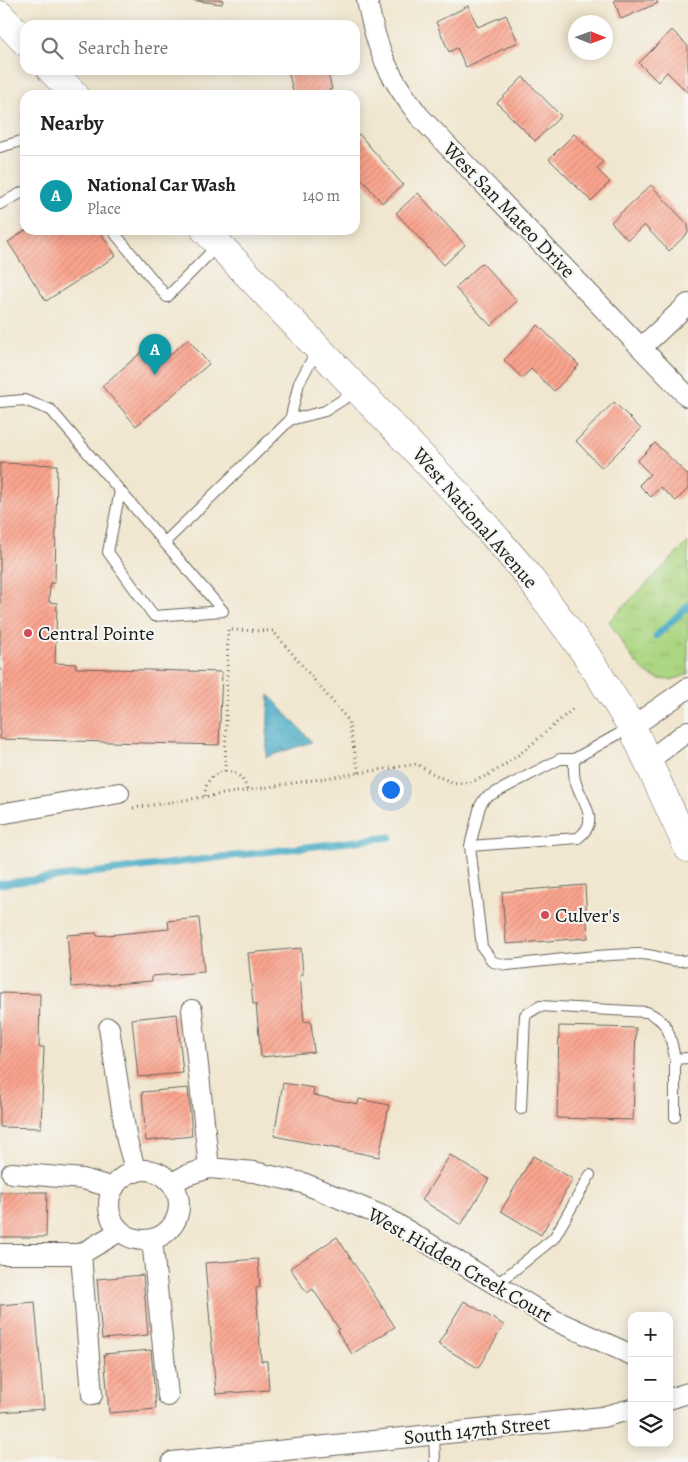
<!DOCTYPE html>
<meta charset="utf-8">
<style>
body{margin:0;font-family:Alegreya,serif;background:#f6f6f6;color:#222}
.controls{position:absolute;right:15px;bottom:15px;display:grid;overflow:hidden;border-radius:10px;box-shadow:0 2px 12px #0003}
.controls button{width:45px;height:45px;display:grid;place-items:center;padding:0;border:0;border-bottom:1px solid #e0e0e0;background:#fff;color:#222;font:25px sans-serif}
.compass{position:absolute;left:568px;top:15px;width:45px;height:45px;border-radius:50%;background:#fff;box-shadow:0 2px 12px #0003;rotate:91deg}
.you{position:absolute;left:390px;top:789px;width:18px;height:18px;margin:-12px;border:4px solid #fff;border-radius:50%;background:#1a73e8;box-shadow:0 0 0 8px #1a73e833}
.badge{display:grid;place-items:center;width:32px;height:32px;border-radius:50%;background:#d1495b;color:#fff;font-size:16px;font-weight:700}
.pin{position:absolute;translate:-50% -41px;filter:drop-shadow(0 1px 2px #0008)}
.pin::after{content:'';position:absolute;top:26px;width:18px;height:15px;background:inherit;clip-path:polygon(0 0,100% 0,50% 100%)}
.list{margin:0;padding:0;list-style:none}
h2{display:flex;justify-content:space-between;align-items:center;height:65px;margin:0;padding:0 20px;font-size:21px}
h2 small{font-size:16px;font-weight:400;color:#767676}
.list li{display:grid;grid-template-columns:32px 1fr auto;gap:15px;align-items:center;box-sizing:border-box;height:80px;padding:0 20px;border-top:1px solid #e0e0e0}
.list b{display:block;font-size:19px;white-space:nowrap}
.list p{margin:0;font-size:16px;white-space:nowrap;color:#767676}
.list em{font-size:16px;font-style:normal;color:#767676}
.icon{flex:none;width:28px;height:28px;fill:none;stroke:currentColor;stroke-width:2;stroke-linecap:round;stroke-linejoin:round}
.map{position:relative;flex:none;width:688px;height:1462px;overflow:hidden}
.search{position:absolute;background:#fff;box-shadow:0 2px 12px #0003;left:20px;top:20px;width:340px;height:55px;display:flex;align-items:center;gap:12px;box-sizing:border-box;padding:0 18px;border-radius:15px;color:#767676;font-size:19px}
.panel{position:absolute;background:#fff;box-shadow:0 2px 12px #0003;left:20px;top:90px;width:340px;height:145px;border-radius:15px}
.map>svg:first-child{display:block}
.grass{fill:url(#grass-tufts);stroke:#64794e}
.water{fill:url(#water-ripples);stroke:#316370}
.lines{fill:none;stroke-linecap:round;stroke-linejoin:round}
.stream{stroke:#46aac5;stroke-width:7}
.building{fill:url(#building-hatch)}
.service-casing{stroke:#67635b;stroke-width:12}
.minor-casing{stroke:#67635b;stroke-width:22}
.secondary-casing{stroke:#67635b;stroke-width:29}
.path{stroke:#67635b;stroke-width:3;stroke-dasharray:1 4;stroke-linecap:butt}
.service{stroke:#fff;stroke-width:10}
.minor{stroke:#fff;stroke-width:20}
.secondary{stroke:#fff;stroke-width:28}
.poi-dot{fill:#d1495b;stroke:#f6f6f2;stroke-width:2}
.labels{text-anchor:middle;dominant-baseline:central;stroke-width:4;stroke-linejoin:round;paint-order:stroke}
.street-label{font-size:20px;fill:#1c1c1c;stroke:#f6f6f2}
.poi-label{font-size:20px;fill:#1c1c1c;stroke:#f6f6f2;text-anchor:start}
</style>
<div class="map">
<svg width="688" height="1462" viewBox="0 0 688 1462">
<defs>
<pattern id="grass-tufts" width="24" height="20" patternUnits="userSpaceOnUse" patternTransform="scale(1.25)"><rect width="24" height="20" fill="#acd681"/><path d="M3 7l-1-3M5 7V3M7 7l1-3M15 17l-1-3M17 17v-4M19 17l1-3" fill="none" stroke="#93b76f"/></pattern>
<pattern id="water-ripples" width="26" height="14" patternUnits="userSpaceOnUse" patternTransform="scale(1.25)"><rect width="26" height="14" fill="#46aac5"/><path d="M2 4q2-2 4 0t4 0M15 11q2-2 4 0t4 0" fill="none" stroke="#3a8a9f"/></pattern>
<pattern id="building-hatch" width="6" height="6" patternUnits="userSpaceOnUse" patternTransform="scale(1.25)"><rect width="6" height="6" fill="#faa48e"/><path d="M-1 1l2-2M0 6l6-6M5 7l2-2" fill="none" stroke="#d68d7a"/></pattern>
</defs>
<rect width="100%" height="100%" fill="#f6f6f2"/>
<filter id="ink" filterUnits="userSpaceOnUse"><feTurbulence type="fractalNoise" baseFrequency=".02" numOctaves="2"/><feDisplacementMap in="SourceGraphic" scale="10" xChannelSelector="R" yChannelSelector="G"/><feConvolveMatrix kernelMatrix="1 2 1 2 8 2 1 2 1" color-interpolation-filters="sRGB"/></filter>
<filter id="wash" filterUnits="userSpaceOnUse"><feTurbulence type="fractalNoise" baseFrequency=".0096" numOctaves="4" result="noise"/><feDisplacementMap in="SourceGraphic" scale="20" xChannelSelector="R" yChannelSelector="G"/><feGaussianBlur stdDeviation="1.12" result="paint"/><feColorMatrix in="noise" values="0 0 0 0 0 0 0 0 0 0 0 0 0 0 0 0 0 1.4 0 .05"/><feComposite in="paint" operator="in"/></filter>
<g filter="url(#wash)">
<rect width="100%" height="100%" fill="#f1e6cf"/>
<path class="grass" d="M688,542V674C645,696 628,650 609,621Z"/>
<path class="water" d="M269,695L312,742L266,757Z"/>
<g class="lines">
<path class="stream" d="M656,636L688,606
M0,884L390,837"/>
</g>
<g id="blocks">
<path class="building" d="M189,0H223L222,4Z
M614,0H656L658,3L621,19Z
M468,6L478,27L506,15L518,42L466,67L457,48L449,52L436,22Z
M672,30L688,46V93L667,72L658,82L639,63Z
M288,70H327L332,89L329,90L330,95H294Z
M523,77L561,116L535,141L497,103Z
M359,134L403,185L382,203L355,171V138Z
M574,134L603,162L597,169L610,182L591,201L549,159Z
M651,185L688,225V233L669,251L644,225L628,240L611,222Z
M418,193L465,245L444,265L396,213Z
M26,230H99L116,256L46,301L8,242Z
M482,263L517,301L491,326L455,288Z
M538,325L579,365L554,391L531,369L522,378L504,360Z
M188,339L209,364L136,426L102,386L151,344L164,360Z
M614,402L641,429L602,468L576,441Z
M655,443L688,475V489L676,501L660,487L651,497L639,485L650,474L637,461Z
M0,463L57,465L55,583H50L49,602L57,603L55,663L76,664V668L222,672L219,745L0,739Z
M585,885L588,938L506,944L502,892Z
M199,918L204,972L152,976V981L72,987L67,935L96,933L97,936L169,929L168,921Z
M301,948L303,975H300L304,1022L311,1021L314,1052L261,1057L256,1004H253L248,953Z
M0,993L40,994L39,1047H44L41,1128L0,1127Z
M177,1014L183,1073L138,1077L132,1019Z
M559,1026L636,1028L633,1120L557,1118Z
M283,1083L314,1088L313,1095L358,1104L359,1099L389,1105L379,1157L274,1136Z
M188,1088L192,1136L146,1141L142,1092Z
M450,1155L489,1179L461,1225L422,1200Z
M533,1156L573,1179L541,1235L501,1211Z
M0,1192H47L46,1237H0Z
M337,1237L395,1327L352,1354L337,1331L339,1329L313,1289L307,1293L290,1268Z
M258,1259L260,1287L256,1288L261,1361H267L269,1390L216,1394L205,1263Z
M143,1275L148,1335L102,1339L97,1279Z
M464,1301L504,1325L478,1368L438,1344Z
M35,1302L44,1409L0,1412V1305Z
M151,1350L156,1409L109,1413L104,1354Z"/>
</g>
</g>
<g filter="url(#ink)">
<use href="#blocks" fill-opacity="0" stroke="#67635b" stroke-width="1"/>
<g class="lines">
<defs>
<path id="service" d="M0,147L25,140
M0,204L25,191
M112,230L167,297L218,245
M0,402L24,400L51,410L223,611L154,616L108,552L120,491
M290,420L299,383L317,350
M164,543L290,420L325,411L358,390
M631,727L574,759H560L485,798L480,806L470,846L482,947L493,962L507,965C551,961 595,954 639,954C656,954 671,964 688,960
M470,846L578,838C601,821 583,804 576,783C573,776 574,766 574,759
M521,1109L525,1015L540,1006L647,1012C670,1022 670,1035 675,1059L688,1058
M675,1117V1059
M496,1285L554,1238L590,1175
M434,1435L435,1462"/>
<path id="minor" d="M367,0C377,51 388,76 420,117L688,397
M641,348L688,304
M632,727L688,688
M648,761L688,731
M0,814L119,793
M192,1010L209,1168
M109,1028L127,1141L136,1172
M109 1205a35 35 0 1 1 70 0a35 35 0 1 1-70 0Z
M12,1173L83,1179L114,1188
M172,1183L187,1175L209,1168L254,1172L303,1183L385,1217L554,1320L632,1355
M152,1239L168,1396
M0,1254H81
M92,1395L81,1254L120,1231
M669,1399L688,1393
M172,1462L602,1417L632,1409"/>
<path id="secondary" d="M0,15L25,42
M51,70L75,95
M205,230L467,504L526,573L585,653L632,727L688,848"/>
</defs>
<use href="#service" class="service-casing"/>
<use href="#minor" class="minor-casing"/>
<use href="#secondary" class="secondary-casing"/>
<path class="path" d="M225,771L228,630L273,631L348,720L359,773
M205,796C204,767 241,762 247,790
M133,808L417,764C431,772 447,784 463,783C498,780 545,731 573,709"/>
<use href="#service" class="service"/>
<use href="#minor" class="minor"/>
<use href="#secondary" class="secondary"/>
</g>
</g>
<g class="poi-dot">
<circle cx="28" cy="633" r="5"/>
<circle cx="545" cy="915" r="5"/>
</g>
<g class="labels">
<g class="street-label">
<text transform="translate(509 210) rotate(46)">West San Mateo Drive</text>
<text transform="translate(475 518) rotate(49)">West National Avenue</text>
<text transform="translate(460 1265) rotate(30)">West Hidden Creek Court</text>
<text transform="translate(477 1430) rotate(-6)">South 147th Street</text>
</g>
<g class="poi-label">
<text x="38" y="633">Central Pointe</text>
<text x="555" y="915">Culver's</text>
</g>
</g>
</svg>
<div class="controls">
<button>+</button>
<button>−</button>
<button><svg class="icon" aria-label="layers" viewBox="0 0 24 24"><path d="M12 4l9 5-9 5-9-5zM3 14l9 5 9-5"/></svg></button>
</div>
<svg class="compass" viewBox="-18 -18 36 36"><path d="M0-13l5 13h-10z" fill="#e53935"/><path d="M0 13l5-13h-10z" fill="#767676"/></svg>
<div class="you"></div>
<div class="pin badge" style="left:155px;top:375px;background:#0f9aa8">A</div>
<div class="search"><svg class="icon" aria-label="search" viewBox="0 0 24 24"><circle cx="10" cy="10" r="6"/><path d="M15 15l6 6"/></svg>Search here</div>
<section class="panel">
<h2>Nearby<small></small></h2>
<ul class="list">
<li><span class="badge" style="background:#0f9aa8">A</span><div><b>National Car Wash</b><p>Place</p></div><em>140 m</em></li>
</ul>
</section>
</div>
